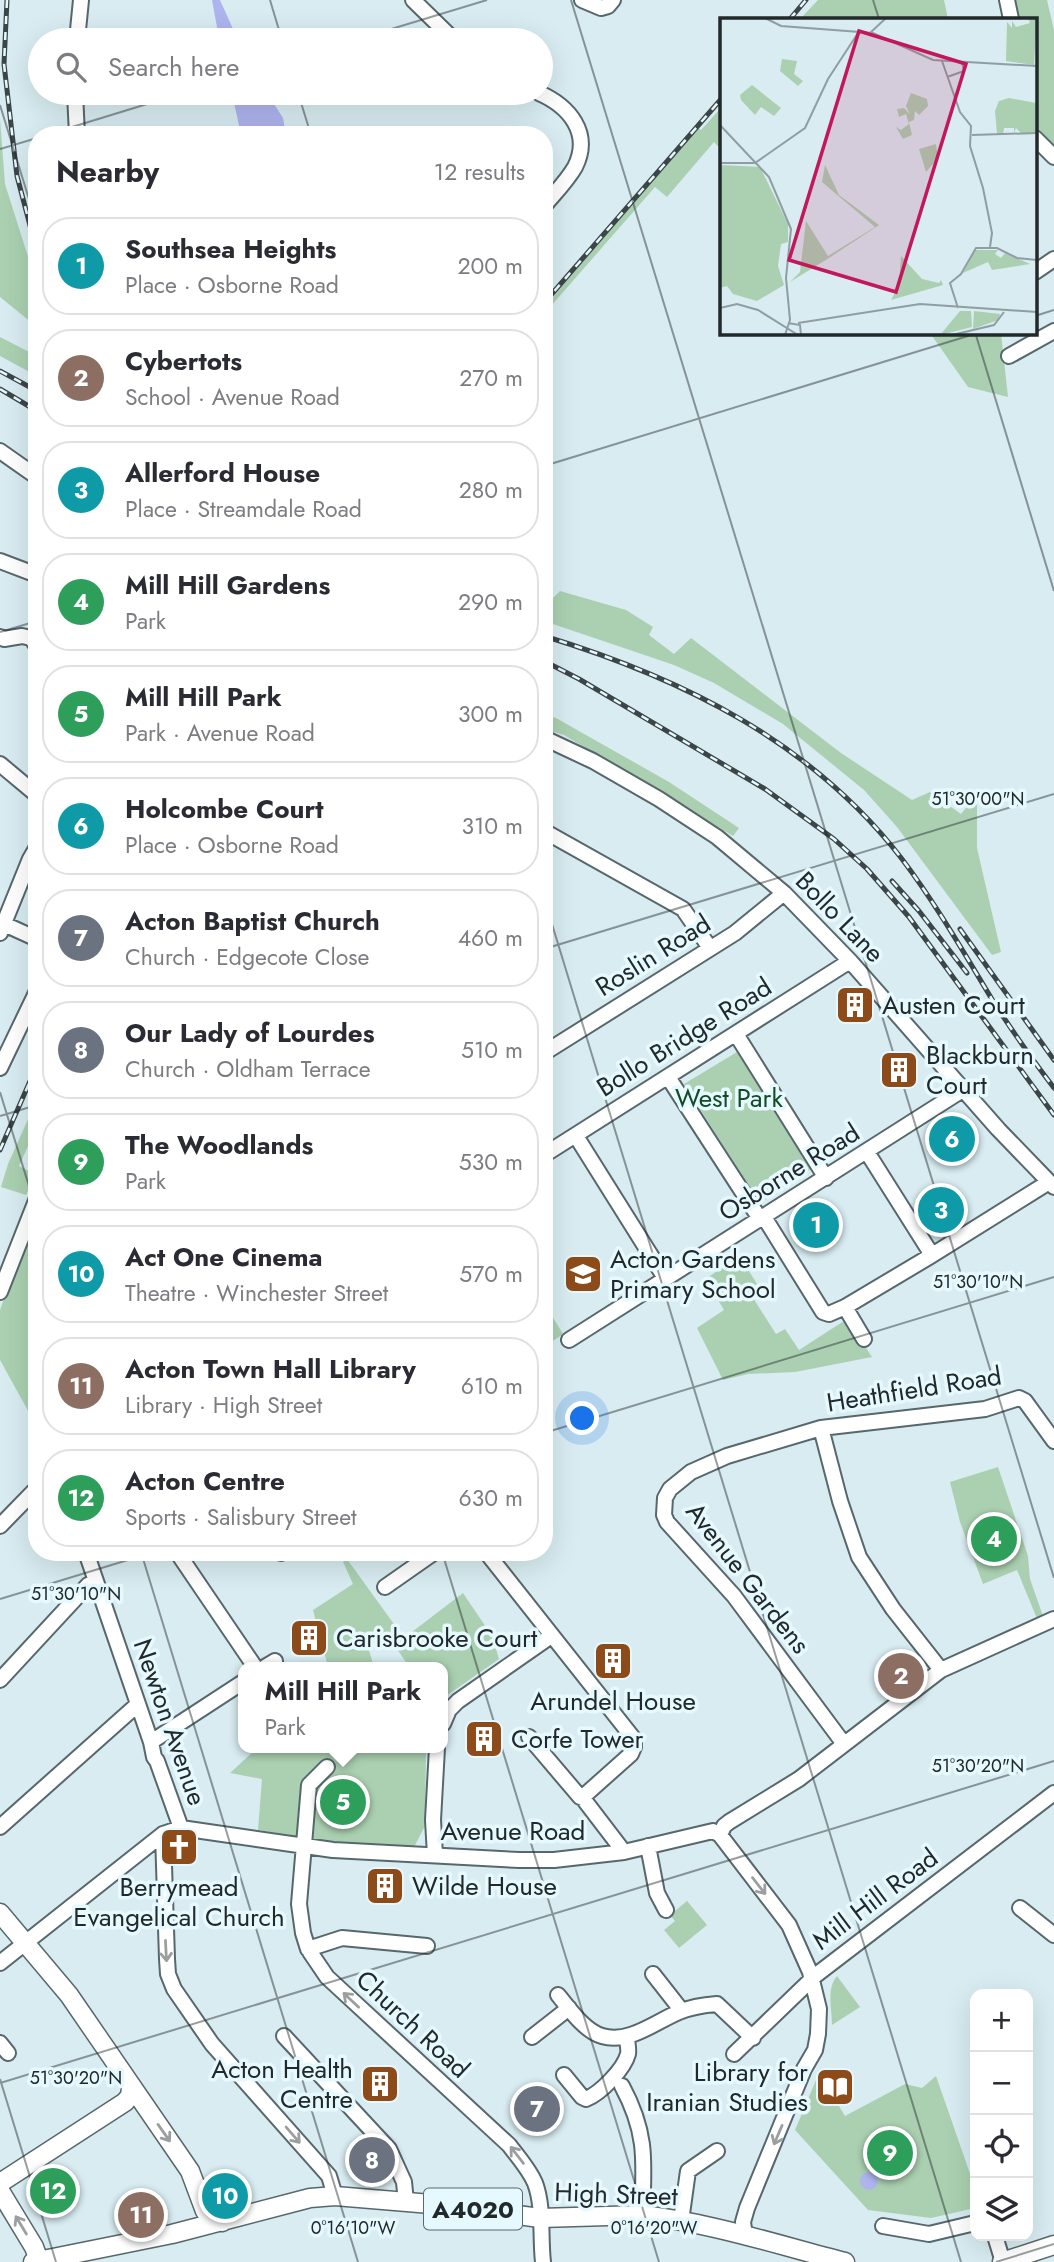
<!DOCTYPE html>
<meta charset="utf-8">
<style>
body{margin:0;font-family:Jost,sans-serif;background:#f7f7f7;color:#2b2b33}
.controls{position:absolute;right:21px;bottom:21px;display:grid;overflow:hidden;border-radius:14px;box-shadow:0 7px 28px #0002}
.controls button{width:63px;height:63px;display:grid;place-items:center;padding:0;border:0;border-bottom:2px solid #e1e1e2;background:#fff;color:#2b2b33;font:35px sans-serif}
.you{position:absolute;left:583px;top:1419px;width:24px;height:24px;margin:-18px;border:5px solid #fff;border-radius:50%;background:#1a73e8;box-shadow:0 0 0 10px #1a73e833}
.badge{display:grid;place-items:center;width:46px;height:46px;border-radius:50%;background:#8d4b1a;color:#fff;font-size:23px;font-weight:700}
.pin{position:absolute;translate:-50% -50%;border:4px solid #fff;box-shadow:0 2px 7px #0006}
.popup{position:absolute;left:238px;top:1662px;width:210px;height:91px;box-sizing:border-box;display:grid;place-content:center;border-radius:14px;background:#fff;filter:drop-shadow(0 2px 5px #0005);font-size:23px;white-space:nowrap;color:#7c7c81}
.popup b{font-size:26px;color:#2b2b33}
.popup::after{content:'';position:absolute;left:50%;top:100%;margin-left:-14px;border:14px solid transparent;border-top-color:#fff}
.list{margin:0;padding:0;list-style:none}
h2{display:flex;justify-content:space-between;align-items:center;height:91px;margin:0;padding:0 28px;font-size:30px}
h2 small{font-size:23px;font-weight:400;color:#7c7c81}
.list li{display:grid;grid-template-columns:46px 1fr auto;gap:21px;align-items:center;box-sizing:border-box;height:98px;margin:0 14px 14px;padding:0 14px;border:2px solid #e1e1e2;border-radius:28px}
.list b{display:block;font-size:26px;white-space:nowrap}
.list p{margin:0;font-size:23px;white-space:nowrap;color:#7c7c81}
.list em{font-size:23px;font-style:normal;color:#7c7c81}
.icon{flex:none;width:38px;height:38px;fill:none;stroke:currentColor;stroke-width:2;stroke-linecap:round;stroke-linejoin:round}
.map{position:relative;flex:none;width:1054px;height:2262px;overflow:hidden}
.search{position:absolute;background:#fff;box-shadow:0 7px 28px #0002;left:28px;top:28px;width:525px;height:77px;display:flex;align-items:center;gap:18px;box-sizing:border-box;padding:0 24px;border-radius:38px;color:#7c7c81;font-size:26px}
.panel{position:absolute;background:#fff;box-shadow:0 7px 28px #0002;left:28px;top:126px;width:525px;height:1435px;border-radius:28px}
.map>svg:first-child{display:block}
.green{fill:#abd0b1}
.water{fill:#aeb4ee}
.pier{fill:#d8ecf1}
.lines{fill:none;stroke-linecap:round;stroke-linejoin:round}
.minor-casing{stroke:#57686c;stroke-width:18}
.major-casing{stroke:#57686c;stroke-width:21}
.minor{stroke:#fff;stroke-width:14}
.major{stroke:#fff;stroke-width:18}
.rail-casing{stroke:#3c4547;stroke-width:5}
.rail{stroke:#e5f9fe;stroke-width:2.5;stroke-dasharray:8;stroke-linecap:butt}
.oneway{stroke:#9c9fa0}
.ticks{fill:none;stroke:#22292b;stroke-width:2;stroke-opacity:0.45}
.labels{text-anchor:middle;dominant-baseline:central;stroke-width:7;stroke-linejoin:round;paint-order:stroke}
.shield{fill:#e5f9fe;stroke:#5c676a;stroke-width:2}
.shield-label{font-size:24px;font-weight:bold;fill:#22292b}
.street-label{font-size:26px;fill:#22292b;stroke:#e5f9fe}
.poi-label{font-size:26px;fill:#22292b;stroke:#e5f9fe;text-anchor:start}
.park-label{font-size:26px;fill:#114c25;stroke:#e5f9fe}
.inset-road{fill:none;stroke:#8f9ea2;stroke-width:2}
.view{fill:#c2185b;fill-opacity:0.15;stroke:#c2185b;stroke-width:3.5}
.inset-edge{fill:none;stroke:#22292b;stroke-width:3.5}
.ticks-label{font-size:18px;text-anchor:middle;fill:#22292b;stroke:#e5f9fe;stroke-width:7;stroke-linejoin:round;paint-order:stroke}
</style>
<div class="map">
<svg width="1054" height="2262" viewBox="0 0 1054 2262">
<rect width="100%" height="100%" fill="#d8ecf1"/>
<path class="green" d="M818,0H944L948,19H800Z
M1013,0H1047L1054,30V148L1040,135L1035,111V19H1016Z
M721,108V149L714,142L667,197L655,187L544,314V308L697,127L701,130Z
M0,119L5,184L37,285V327L0,297Z
M930,333H1001L1008,397L968,387Z
M0,337L37,356V376L0,356Z
M560,591L626,610L653,627L649,635L674,654L691,638L841,753L912,800L930,792L961,814L977,794V848L1001,952L992,955L897,827L864,790L783,724L714,683L674,665L544,621V601L548,603Z
M544,715L556,718L669,782L739,828L733,836L564,735L544,729Z
M737,1052L811,1169L760,1203L684,1084Z
M37,1099V1126L19,1166L37,1175L26,1195L1,1187L8,1164Z
M37,1205V1427L0,1360V1310Z
M739,1255L757,1284L748,1290L776,1334L785,1329L799,1350L847,1319L872,1357L795,1372L748,1374L723,1380L697,1328L724,1310L706,1279Z
M544,1303L563,1334L544,1347Z
M998,1467L1028,1556L1030,1579L1044,1619L1038,1621L1017,1570L983,1584L960,1522L950,1482Z
M342,1552H358L347,1559L404,1638L463,1593L492,1636L499,1659L449,1694H443V1667H409L388,1635L368,1647L374,1667H328L313,1610L353,1584L343,1562L347,1559Z
M257,1748H426L425,1826L413,1849L349,1845L258,1830L262,1779L230,1773Z
M687,1901L707,1925L679,1948L664,1930L675,1921L670,1915Z
M837,1976L860,2007L832,2025C832,2009 826,1989 837,1976Z
M819,2073L845,2116L905,2084L922,2088L936,2076L975,2188V2208L931,2218L868,2210L795,2130Z"/>
<path class="water" d="M205,0H220L238,40H219L217,38Z
M232,93H267L283,118L286,135H241Z
M860 2181a9 9 0 1 1 18 0a9 9 0 1 1-18 0Z"/>
<path class="pier" d="M203,0H212L219,38L212,40L211,38Z"/>
<g class="lines">
<defs>
<path id="minor" d="M413,0L454,40
M582,0L601,8L608,6L613,0
M1007,0L1011,19
M77,40L81,0
M75,93L77,135
M539,93C569,106 592,133 575,167C567,181 554,194 544,206
M1035,138L1054,157
M1035,272L1054,259
M1009,356L1054,331
M0,451L37,477
M0,561L37,575
M0,637L4,639L22,636L31,638L37,646
M544,738L593,761L659,799L717,837L784,893L850,961L998,1129L1054,1187
M0,764L37,795
M544,831L683,909L710,948
M4,924L37,939
M0,933L30,859L37,847
M736,1034L826,1178
M544,1053L735,933L784,893
M0,1068L37,991
M668,1077L760,1219
M576,1136L665,1278
M867,1152L932,1255
M544,1155L850,961
M764,1217L823,1312L829,1314L845,1307L929,1257L1049,1182
M0,1292L37,1198
M845,1307L864,1339
M569,1340L964,1089
M821,1428L840,1501L859,1557L893,1609L941,1670
M0,1526L37,1488
M86,1552L151,1742L154,1757L157,1761L181,1828
M177,1552L255,1667
M486,1552L634,1739V1747L631,1754L585,1795V1801L624,1852
M281,1553L283,1552
M385,1587L435,1552
M265,1667L275,1661
M0,1680L88,1585L95,1582
M443,1724L449,1710L458,1701L551,1636
M529,1737L580,1797L585,1799
M151,1742L243,1682
M844,1744L734,1596L667,1522L664,1515L665,1498L670,1489L691,1472L727,1456L821,1428L985,1409L1019,1398L1025,1401L1054,1441
M327,1767L309,1785L299,1904L303,1933L308,1949L327,1977L509,2145C518,2157 529,2169 535,2183C544,2207 540,2236 543,2262
M0,1827L137,1705
M163,1834L167,1959L168,1974L174,1989L212,2044L329,2176L335,2196
M720,1835L724,1826L729,1822L799,1779L941,1670L1054,1619
M648,1846L657,1893L666,1910
M435,1855L433,1820L437,1748
M1020,1908L1054,1935
M308,1949L342,1938L427,1946
M0,1963L163,1834L181,1828L333,1850L519,1860H554L624,1852L713,1831L720,1835L789,1925L810,1972L819,2009L818,2034L815,2050L804,2069L747,2208L743,2222L745,2236
M653,1974L682,2011
M558,1995C569,2008 584,2031 602,2036C629,2044 655,2022 679,2012C691,2007 704,2005 717,2004L753,2038
M284,2036L389,2149L404,2182L406,2202
M532,2037L569,2008
M0,2043L8,2053
M734,2054L816,1975L1054,1793
M564,2075L582,2097L586,2099C601,2093 624,2069 628,2054C629,2050 627,2042 627,2037
M622,2086C648,2134 644,2163 642,2215
M681,2221L688,2171L717,2151
M883,2226L929,2234L975,2223
M995,2236L1003,2262"/>
<path id="major" d="M0,1913L69,1995L190,2171L205,2211L222,2222
M0,2183L125,2102L130,2096L131,2088
M0,2191L34,2247L39,2261
M33,2262L172,2234L310,2198L335,2196L443,2205L540,2218L642,2215C712,2223 778,2245 845,2262
M1002,2262L1054,2245"/>
</defs>
<use href="#minor" class="minor-casing"/>
<use href="#major" class="major-casing"/>
<use href="#minor" class="minor"/>
<use href="#major" class="major"/>
<defs>
<path id="rail" d="M7,0L4,64L17,176L37,252
M790,19L806,0
M544,303L722,98
M0,371L37,391
M0,389L37,411
M544,636C682,678 812,742 902,859C936,904 964,953 993,1001C1012,1031 1033,1060 1054,1088
M544,661L579,679L765,789L834,839L867,869L909,917L1054,1115
M892,881L919,911L967,973
M960,929L1054,1060
M0,1150L37,1065"/>
</defs>
<use href="#rail" class="rail-casing"/>
<use href="#rail" class="rail"/>
</g>
<defs><path id="oneway-shaft" d="M-6 0H5M1.5-3L5.5 0L1.5 3" fill="none" stroke-width="1.6" stroke-linecap="round" stroke-linejoin="round" transform="scale(1.75)"/></defs>
<g class="oneway">
<use href="#oneway-shaft" transform="translate(759 1886) rotate(52)"/>
<use href="#oneway-shaft" transform="translate(166 1951) rotate(87)"/>
<use href="#oneway-shaft" transform="translate(351 2000) rotate(-137)"/>
<use href="#oneway-shaft" transform="translate(164 2133) rotate(55)"/>
<use href="#oneway-shaft" transform="translate(293 2135) rotate(49)"/>
<use href="#oneway-shaft" transform="translate(778 2135) rotate(113)"/>
<use href="#oneway-shaft" transform="translate(517 2155) rotate(-128)"/>
<use href="#oneway-shaft" transform="translate(21 2225) rotate(-121)"/>
</g>
<path class="ticks" d="M270,0L282,40M571,0L1054,1578M873,0L879,19M355,40L487,0M298,93L311,135M0,105L37,225M46,135L183,93M0,149L37,138M1035,316L1054,310M975,332L1054,591M544,466L981,332M0,632L37,621M544,898L961,2262M544,949L1054,794M0,1092L37,1212M0,1116L37,1105M544,1433L1054,1277M141,1552L358,2262M442,1552L659,2262M0,1599L154,1552M0,2079L56,2262M0,2083L1054,1761M996,2262L1054,2244"/>
<defs>
<symbol id="building-square" viewBox="-11 -11 22 22"><rect x="-9" y="-9" width="18" height="18" rx="4" fill="#8d4b1a" stroke="#e5f9fe"/><path d="M-4-6H4V6H1V3H-1V6H-4ZM-2.5-4.3h1.7v1.8h-1.7ZM.8-4.3h1.7v1.8H.8ZM-2.5-1h1.7V.8h-1.7ZM.8-1h1.7V.8H.8Z" fill="#fff"/></symbol>
<symbol id="school-square" viewBox="-11 -11 22 22"><rect x="-9" y="-9" width="18" height="18" rx="4" fill="#8d4b1a" stroke="#e5f9fe"/><path d="M0-5L7-2L0 1L-7-2ZM-4 1L0 2.5L4 1V4Q0 6-4 4Z" fill="#fff"/></symbol>
<symbol id="church-square" viewBox="-11 -11 22 22"><rect x="-9" y="-9" width="18" height="18" rx="4" fill="#8d4b1a" stroke="#e5f9fe"/><path d="M-1.2-6h2.4v3.5h3.3v2.4h-3.3V6h-2.4V-.1h-3.3v-2.4h3.3Z" fill="#fff"/></symbol>
<symbol id="library-square" viewBox="-11 -11 22 22"><rect x="-9" y="-9" width="18" height="18" rx="4" fill="#8d4b1a" stroke="#e5f9fe"/><path d="M-6-4Q-3-5.5-.7-3.5V5Q-3 3-6 4ZM6-4Q3-5.5 .7-3.5V5Q3 3 6 4Z" fill="#fff"/></symbol>
</defs>
<g fill-rule="evenodd">
<use href="#building-square" x="833" y="983" width="44" height="44"/>
<use href="#building-square" x="877" y="1048" width="44" height="44"/>
<use href="#school-square" x="561" y="1252" width="44" height="44"/>
<use href="#building-square" x="287" y="1616" width="44" height="44"/>
<use href="#building-square" x="591" y="1639" width="44" height="44"/>
<use href="#building-square" x="462" y="1717" width="44" height="44"/>
<use href="#church-square" x="157" y="1825" width="44" height="44"/>
<use href="#building-square" x="363" y="1864" width="44" height="44"/>
<use href="#building-square" x="358" y="2062" width="44" height="44"/>
<use href="#library-square" x="813" y="2065" width="44" height="44"/>
</g>
<g class="labels">
<rect class="shield" x="424" y="2188.5" width="98" height="41" rx="5"/>
<g class="shield-label">
<text x="473" y="2209">A4020</text>
</g>
<g class="street-label">
<text transform="translate(840 917) rotate(46)">Bollo Lane</text>
<text transform="translate(653 955) rotate(-32)">Roslin Road</text>
<text transform="translate(684 1037) rotate(-32)">Bollo Bridge Road</text>
<text transform="translate(789 1172) rotate(-32)">Osborne Road</text>
<text transform="translate(914 1389) rotate(-9)">Heathfield Road</text>
<text transform="translate(748 1578) rotate(52)">Avenue Gardens</text>
<text transform="translate(170 1722) rotate(71)">Newton Avenue</text>
<text x="513" y="1831">Avenue Road</text>
<text transform="translate(875 1899) rotate(-37)">Mill Hill Road</text>
<text transform="translate(413 2024) rotate(43)">Church Road</text>
<text transform="translate(616 2194) rotate(2)">High Street</text>
</g>
<g class="poi-label">
<text x="882" y="1005">Austen Court</text>
<text x="926" y="1055">Blackburn<tspan x="926" dy="30">Court</tspan></text>
<text x="610" y="1259">Acton Gardens<tspan x="610" dy="30">Primary School</tspan></text>
<text x="336" y="1638">Carisbrooke Court</text>
<text x="613" y="1701" text-anchor="middle">Arundel House</text>
<text x="511" y="1739">Corfe Tower</text>
<text x="412" y="1886">Wilde House</text>
<text x="179" y="1887" text-anchor="middle">Berrymead<tspan x="179" dy="30">Evangelical Church</tspan></text>
<text x="353" y="2069" text-anchor="end">Acton Health<tspan x="353" dy="30">Centre</tspan></text>
<text x="808" y="2072" text-anchor="end">Library for<tspan x="808" dy="30">Iranian Studies</tspan></text>
</g>
<g class="park-label">
<text x="729" y="1098">West Park</text>
</g>
</g>
<g transform="translate(720 18)">
<rect width="317" height="317" fill="#d8ecf1"/>
<path d="M308,0H317L314,47L286,43L287,4L292,10V3L296,9L310,5ZM62,41L77,43L74,56L83,63L78,68L60,53ZM32,67L61,90L54,98L41,89L35,97L21,82L20,77ZM191,75L207,81L208,88L199,97L195,93L194,102L189,104L192,117L183,121L176,109L181,112L189,106L186,96L179,99L177,91L184,90L190,96L186,88ZM289,80L316,85V115H301L296,110L294,115V110H284L283,116H277L275,93L279,83ZM216,126L218,140L206,154L199,131ZM0,147L40,149L68,206V224L61,226L58,248L64,267L37,283L13,276L7,268L0,270ZM105,147L119,177L159,207L109,240L70,264L80,254L86,203L108,238L155,209L102,164ZM255,232H278L275,236L281,240L285,235L310,246L272,252L268,244L243,255ZM181,238L202,261L219,265L221,262L223,267L171,282L179,267ZM240,293H251L252,309L220,317ZM254,293L280,296L278,302L253,311Z" fill="#abd0b1"/>
<path class="inset-road" d="M45,0L61,8L153,15L213,42L317,48M150,15L166,0M222,43L240,94L251,108L250,128L263,170L272,215L270,229M227,59L244,53L242,44M0,107L49,159L71,211L66,260L70,302L65,317M252,117L317,115M0,145H35L85,110L108,61L138,15M0,290L17,286L38,292L78,317M238,290L230,265L241,256L256,230H277L297,240L317,242M68,305L80,307L81,317M78,305L200,286L317,294M232,317L274,307L284,294"/>
<path class="view" d="M139,13L246,46L176,274L69,242Z"/>
<rect width="317" height="317" class="inset-edge"/>
</g>
<g class="ticks-label">
<text x="978" y="805">51°30'00"N</text>
<text x="978" y="1288">51°30'10"N</text>
<text x="76" y="1600">51°30'10"N</text>
<text x="978" y="1772">51°30'20"N</text>
<text x="76" y="2084">51°30'20"N</text>
<text x="353" y="2234">0°16'10"W</text>
<text x="654" y="2234">0°16'20"W</text>
</g>
</svg>
<div class="controls">
<button>+</button>
<button>−</button>
<button><svg class="icon" aria-label="locate" viewBox="0 0 24 24"><circle cx="12" cy="12" r="6"/><path d="M12 2v4M12 18v4M2 12h4M18 12h4"/></svg></button>
<button><svg class="icon" aria-label="layers" viewBox="0 0 24 24"><path d="M12 4l9 5-9 5-9-5zM3 14l9 5 9-5"/></svg></button>
</div>
<div class="you"></div>
<div class="pin badge" style="left:816px;top:1225px;background:#0f9aa8">1</div>
<div class="pin badge" style="left:901px;top:1676px;background:#8d6e63">2</div>
<div class="pin badge" style="left:941px;top:1210px;background:#0f9aa8">3</div>
<div class="pin badge" style="left:994px;top:1539px;background:#2e9e5b">4</div>
<div class="pin badge" style="left:343px;top:1802px;background:#2e9e5b">5</div>
<div class="popup"><b>Mill Hill Park</b>Park</div>
<div class="pin badge" style="left:952px;top:1139px;background:#0f9aa8">6</div>
<div class="pin badge" style="left:537px;top:2109px;background:#6b7280">7</div>
<div class="pin badge" style="left:372px;top:2160px;background:#6b7280">8</div>
<div class="pin badge" style="left:890px;top:2153px;background:#2e9e5b">9</div>
<div class="pin badge" style="left:225px;top:2196px;background:#0f9aa8">10</div>
<div class="pin badge" style="left:141px;top:2215px;background:#8d6e63">11</div>
<div class="pin badge" style="left:53px;top:2191px;background:#2e9e5b">12</div>
<div class="search"><svg class="icon" aria-label="search" viewBox="0 0 24 24"><circle cx="10" cy="10" r="6"/><path d="M15 15l6 6"/></svg>Search here</div>
<section class="panel">
<h2>Nearby<small>12 results</small></h2>
<ul class="list">
<li><span class="badge" style="background:#0f9aa8">1</span><div><b>Southsea Heights</b><p>Place · Osborne Road</p></div><em>200 m</em></li>
<li><span class="badge" style="background:#8d6e63">2</span><div><b>Cybertots</b><p>School · Avenue Road</p></div><em>270 m</em></li>
<li><span class="badge" style="background:#0f9aa8">3</span><div><b>Allerford House</b><p>Place · Streamdale Road</p></div><em>280 m</em></li>
<li><span class="badge" style="background:#2e9e5b">4</span><div><b>Mill Hill Gardens</b><p>Park</p></div><em>290 m</em></li>
<li><span class="badge" style="background:#2e9e5b">5</span><div><b>Mill Hill Park</b><p>Park · Avenue Road</p></div><em>300 m</em></li>
<li><span class="badge" style="background:#0f9aa8">6</span><div><b>Holcombe Court</b><p>Place · Osborne Road</p></div><em>310 m</em></li>
<li><span class="badge" style="background:#6b7280">7</span><div><b>Acton Baptist Church</b><p>Church · Edgecote Close</p></div><em>460 m</em></li>
<li><span class="badge" style="background:#6b7280">8</span><div><b>Our Lady of Lourdes</b><p>Church · Oldham Terrace</p></div><em>510 m</em></li>
<li><span class="badge" style="background:#2e9e5b">9</span><div><b>The Woodlands</b><p>Park</p></div><em>530 m</em></li>
<li><span class="badge" style="background:#0f9aa8">10</span><div><b>Act One Cinema</b><p>Theatre · Winchester Street</p></div><em>570 m</em></li>
<li><span class="badge" style="background:#8d6e63">11</span><div><b>Acton Town Hall Library</b><p>Library · High Street</p></div><em>610 m</em></li>
<li><span class="badge" style="background:#2e9e5b">12</span><div><b>Acton Centre</b><p>Sports · Salisbury Street</p></div><em>630 m</em></li>
</ul>
</section>
</div>
